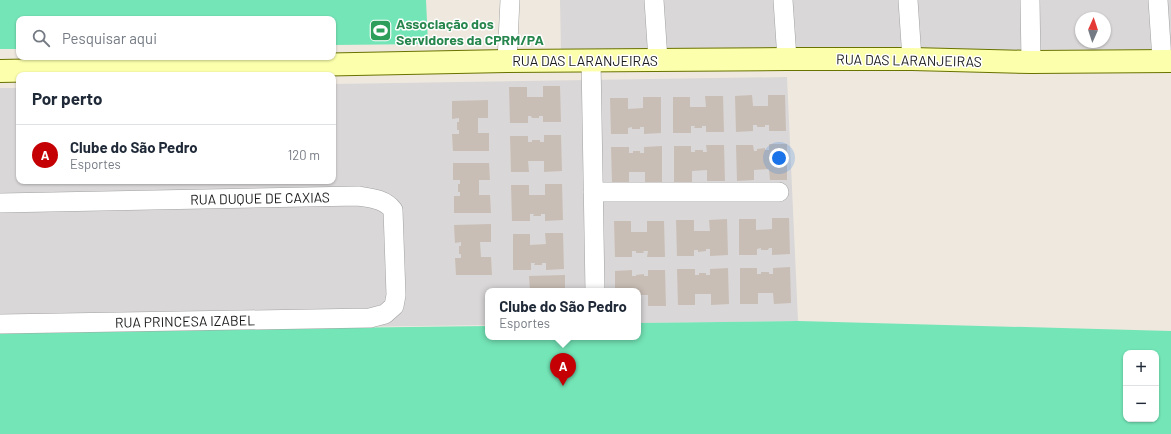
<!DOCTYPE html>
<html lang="pt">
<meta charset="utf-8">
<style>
body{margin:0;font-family:Barlow,sans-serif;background:#f6f6f7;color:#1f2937}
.controls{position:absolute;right:12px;bottom:12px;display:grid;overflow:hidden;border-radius:8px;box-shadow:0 1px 3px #0004}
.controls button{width:36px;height:36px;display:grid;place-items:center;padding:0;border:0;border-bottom:1px solid #e0e1e3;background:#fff;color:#1f2937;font:20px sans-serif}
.compass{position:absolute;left:1075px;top:12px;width:36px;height:36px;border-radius:50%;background:#fff;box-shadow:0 1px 3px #0004;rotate:3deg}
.you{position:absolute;left:779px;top:158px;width:14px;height:14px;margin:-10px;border:3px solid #fff;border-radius:50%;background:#1a73e8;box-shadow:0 0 0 6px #1a73e833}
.badge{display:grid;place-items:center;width:26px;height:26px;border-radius:50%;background:#c50004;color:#fff;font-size:13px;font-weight:700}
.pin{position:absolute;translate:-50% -33px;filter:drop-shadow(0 1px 2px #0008)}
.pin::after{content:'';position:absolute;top:21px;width:14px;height:12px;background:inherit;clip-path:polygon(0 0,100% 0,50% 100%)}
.popup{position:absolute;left:485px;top:288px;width:156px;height:52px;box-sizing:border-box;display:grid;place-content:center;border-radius:8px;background:#fff;filter:drop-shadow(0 1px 3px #0005);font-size:13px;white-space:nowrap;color:#747a83}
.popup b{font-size:15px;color:#1f2937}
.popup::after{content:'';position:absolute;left:50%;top:100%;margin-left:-8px;border:8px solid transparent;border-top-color:#fff}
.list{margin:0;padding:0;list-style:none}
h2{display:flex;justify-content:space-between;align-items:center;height:52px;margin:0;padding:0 16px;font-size:17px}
h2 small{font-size:13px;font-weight:400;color:#747a83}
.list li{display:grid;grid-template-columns:26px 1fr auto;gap:12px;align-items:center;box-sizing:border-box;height:60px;padding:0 16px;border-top:1px solid #e0e1e3}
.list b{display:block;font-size:15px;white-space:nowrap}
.list p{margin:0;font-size:13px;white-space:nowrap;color:#747a83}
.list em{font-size:13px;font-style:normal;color:#747a83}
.icon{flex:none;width:22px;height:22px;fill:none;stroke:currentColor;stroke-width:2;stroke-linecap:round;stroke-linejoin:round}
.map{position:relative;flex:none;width:1171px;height:434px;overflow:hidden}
.search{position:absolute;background:#fff;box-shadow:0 1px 3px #0004;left:16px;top:16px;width:320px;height:44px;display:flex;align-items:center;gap:10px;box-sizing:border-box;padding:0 14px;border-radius:8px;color:#747a83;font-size:15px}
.panel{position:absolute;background:#fff;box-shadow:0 1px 3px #0004;left:16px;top:72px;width:320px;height:112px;border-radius:8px}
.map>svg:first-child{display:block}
.residential{fill:#d9d7d7;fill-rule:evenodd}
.pitch{fill:#74e5b7;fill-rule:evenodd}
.building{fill:#c9beb5}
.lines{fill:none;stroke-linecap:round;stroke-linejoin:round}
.street-casing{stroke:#a2a2a2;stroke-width:20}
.secondary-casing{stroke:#697300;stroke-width:24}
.street{stroke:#fff;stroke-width:19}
.secondary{stroke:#fcffab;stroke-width:22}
.labels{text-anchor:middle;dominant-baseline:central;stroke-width:3;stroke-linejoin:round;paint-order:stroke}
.leisure-label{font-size:14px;font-weight:bold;fill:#27864d;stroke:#fff;text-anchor:start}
.street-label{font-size:14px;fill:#1b1b1b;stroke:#fff}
</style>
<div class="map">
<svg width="1171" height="434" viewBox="0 0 1171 434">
<rect width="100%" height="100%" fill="#eee8df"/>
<path class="residential" d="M560,0H1171V49L561,53ZM1081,18H1105V42H1081Z
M787,77L798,321L638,323V291H488V325L0,332V88H19V181H333V84Z"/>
<path class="pitch" d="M0,0H426L428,44L333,45V19H19V49H0Z
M798,321L1171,331V434H0V332L488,326V337H638V323ZM1126,353H1156V419H1126Z"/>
<path class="building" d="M543,86H560L561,122H543V116H539V118H532L531,116H528V123H510L509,87H527V97H543Z
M752,95L753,106H768V95H785L786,131H769V125H765V127H757V125H753V131L736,132L735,96Z
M705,96H723L724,132H706V126H702V128H694L695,126H691V133H673V97H690V107H706Z
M643,97H661V133L644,134V127H640V129H632V127L628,128V134H611L610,98H628V109L643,108Z
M488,100V118H478V133H489V151H453L452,134H459V130H457V122H459V118L452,119V101Z
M544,135H561L562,171L544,172V161H528L529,172H511L510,136H528V142H532V140H540V142H544Z
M769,144H787V180H770L769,169L754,170V180L737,181L736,145H753L754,151H757V149L765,148V150H769Z
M706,145H724L725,181H707V170L692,171V182H674V146H691V152H695V150H703V152H707Z
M662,146V182L645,183V172H629V183H612L611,147H629V153H633V151H640V153H644V147Z
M453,163H489L490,180H479V195H490L491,213H454V196H460V192H458V184H460V180H453Z
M545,184H562L563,220L545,221V214H541V216H533L534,214H530V221H512L511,185H529V195H545Z
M772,218H789L790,254L772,255V248H769L768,250H761V248L757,249V255H739V219H756V230L772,229Z
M727,219L728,255L710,256V249H706V251L698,252V250H694V256H677L676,220H694V231H710L709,220Z
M614,221H631V232H647V221H664L665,257H647L648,251H643L644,253H636V251H632V257H615Z
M491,224V242H480L481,257H491L492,275H456L455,258H461V254H459V246H461V242L455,243L454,225Z
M545,233H563L564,269L546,270V263H542V265H534L535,263H531V270H513V234H530V245L546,244Z
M790,267L791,303L774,304L773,293H758V304H740V268H757V274H761V272H769V274H773V268Z
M728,268L729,304L711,305V294H695V305H678L677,269H695V275H699V273H706V275H710V269Z
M632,270V276H636V275L644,274V276H648V270H665L666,306H648V295H638V291H615V271Z
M565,275V291H530L529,276Z"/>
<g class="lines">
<defs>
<path id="street" d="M654,0L658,60
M783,0L787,59
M908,0L912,59
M1030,0L1031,62
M1158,0L1162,60
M591,60L595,291
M507,61L510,0
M593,192H779
M0,203L358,196C371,198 385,199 393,210L396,295L394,306L385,314L370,318L0,324"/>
<path id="secondary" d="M0,71L507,61L787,59H912L1031,62L1171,61"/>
</defs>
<use href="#street" class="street-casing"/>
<use href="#secondary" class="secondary-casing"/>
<use href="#street" class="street"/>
<use href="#secondary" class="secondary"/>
</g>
<defs>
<symbol id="stadium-square" viewBox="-11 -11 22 22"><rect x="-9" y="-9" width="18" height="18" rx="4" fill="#2e9e5b" stroke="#fff"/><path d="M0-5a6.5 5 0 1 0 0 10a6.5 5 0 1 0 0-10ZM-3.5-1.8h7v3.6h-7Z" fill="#fff"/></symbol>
</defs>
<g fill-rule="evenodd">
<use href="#stadium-square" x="368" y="18" width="25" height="25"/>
</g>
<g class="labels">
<g class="leisure-label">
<text x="396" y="23">Associação dos<tspan x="396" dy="16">Servidores da CPRM/PA</tspan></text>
</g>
<g class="street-label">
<text x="585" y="60">RUA DAS LARANJEIRAS</text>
<text transform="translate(909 60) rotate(1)">RUA DAS LARANJEIRAS</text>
<text transform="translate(260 198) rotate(-1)">RUA DUQUE DE CAXIAS</text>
<text transform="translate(185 321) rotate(-1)">RUA PRINCESA IZABEL</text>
</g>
</g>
</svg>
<div class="controls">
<button>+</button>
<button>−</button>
</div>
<svg class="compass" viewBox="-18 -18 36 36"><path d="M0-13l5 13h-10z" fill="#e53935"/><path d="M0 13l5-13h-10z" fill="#747a83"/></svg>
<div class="you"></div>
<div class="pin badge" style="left:563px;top:386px">A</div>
<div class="popup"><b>Clube do São Pedro</b>Esportes</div>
<div class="search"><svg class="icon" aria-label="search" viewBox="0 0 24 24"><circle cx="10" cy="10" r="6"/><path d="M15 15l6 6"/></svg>Pesquisar aqui</div>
<section class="panel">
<h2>Por perto<small></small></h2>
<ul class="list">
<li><span class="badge">A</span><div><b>Clube do São Pedro</b><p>Esportes</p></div><em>120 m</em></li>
</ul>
</section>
</div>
